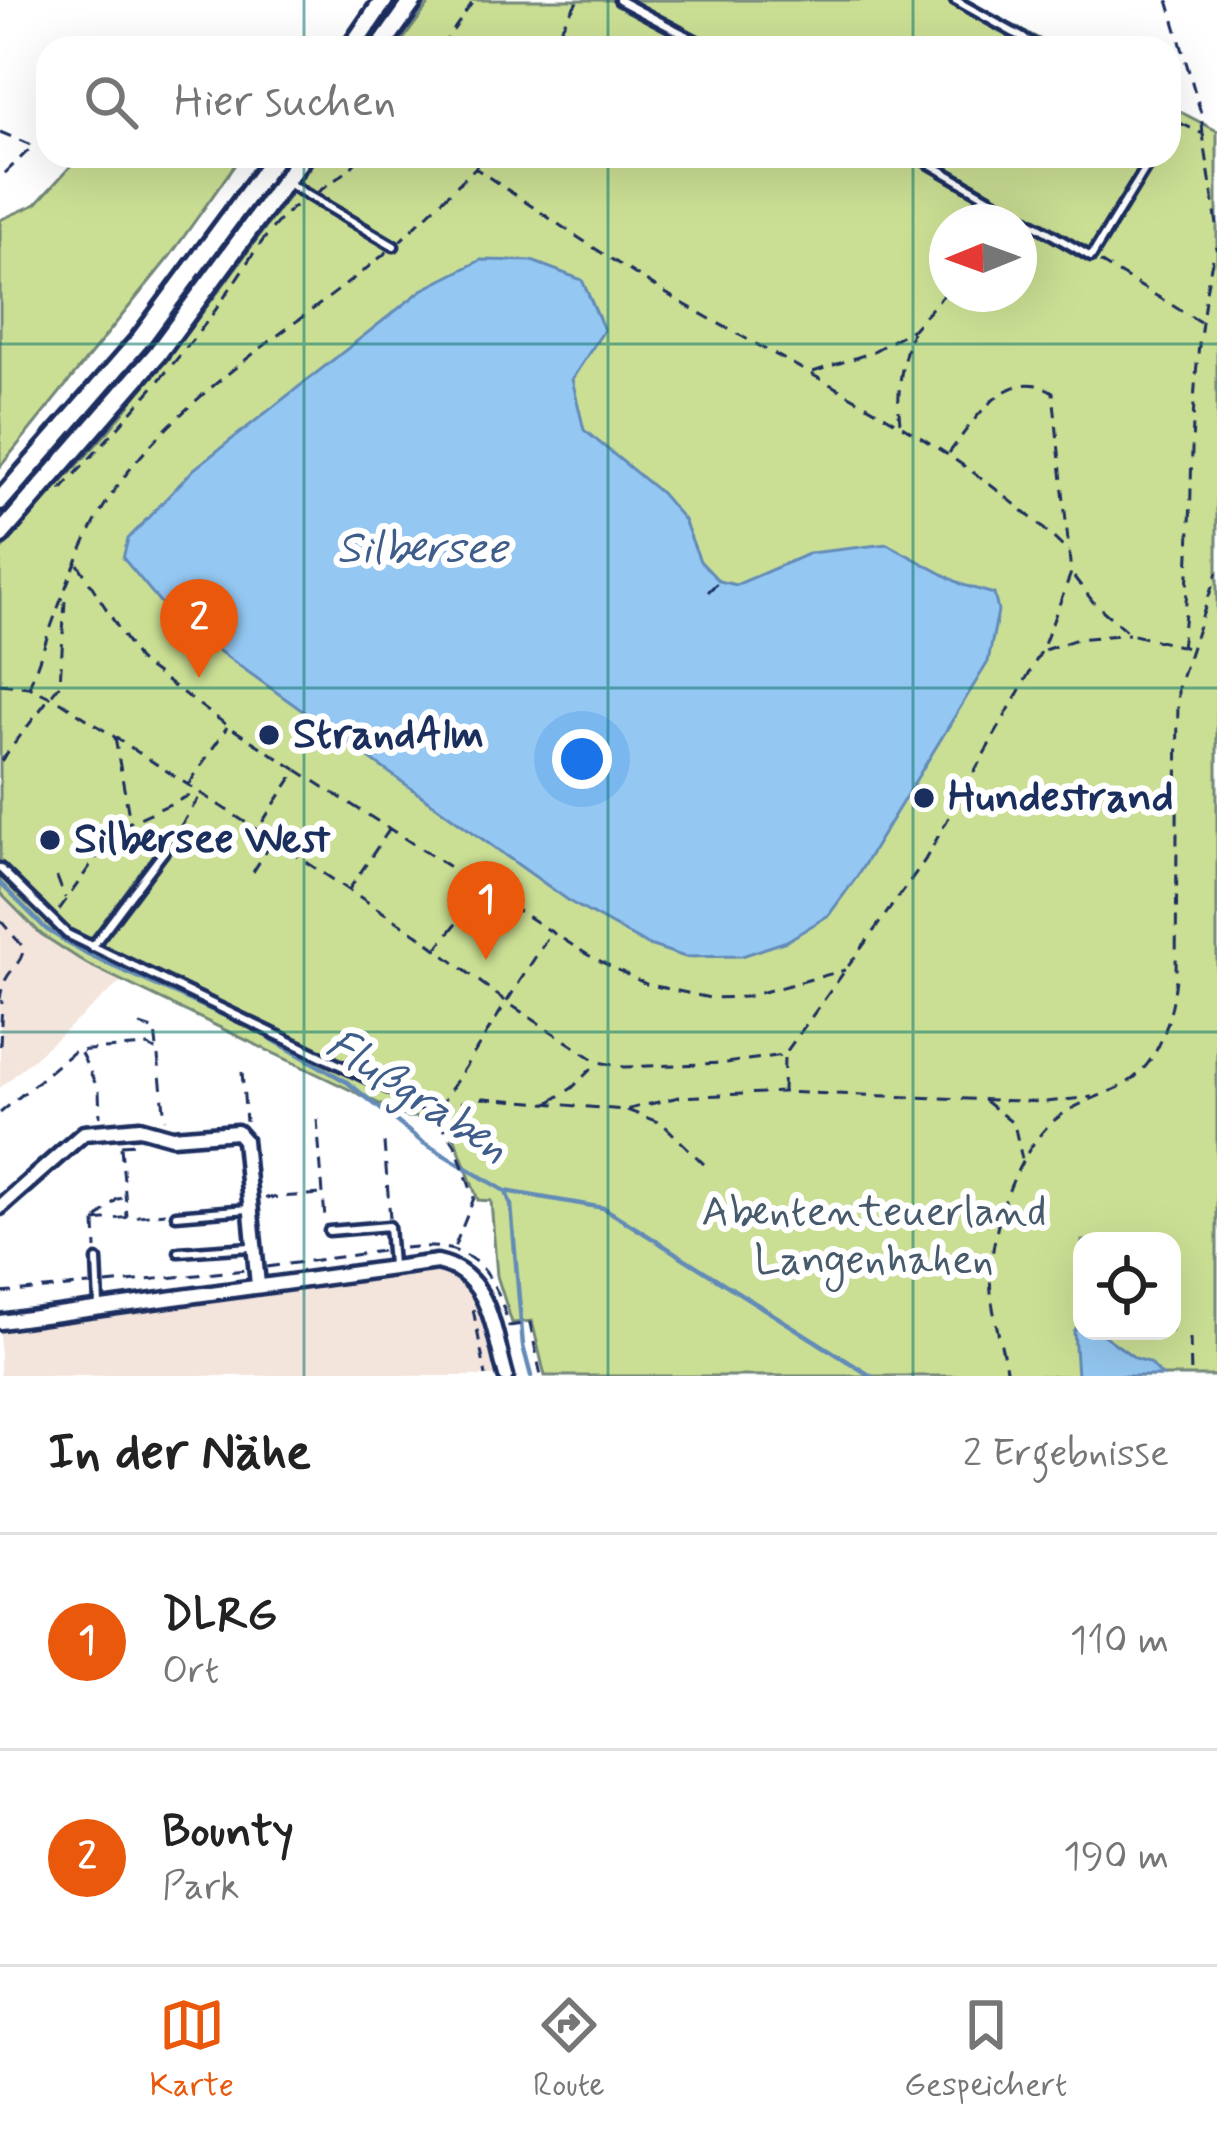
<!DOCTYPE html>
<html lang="de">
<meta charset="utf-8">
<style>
body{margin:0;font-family:Mynerve,sans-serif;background:#f2f2f2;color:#222}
.controls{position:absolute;right:36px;bottom:36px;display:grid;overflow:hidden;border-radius:24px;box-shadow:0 12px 48px #0002}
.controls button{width:108px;height:108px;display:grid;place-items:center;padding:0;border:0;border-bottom:3px solid #e0e0e0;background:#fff;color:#222;font:60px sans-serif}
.compass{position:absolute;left:929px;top:204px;width:108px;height:108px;border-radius:50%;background:#fff;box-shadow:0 12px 48px #0002;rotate:269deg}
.you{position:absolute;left:582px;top:759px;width:42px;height:42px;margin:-30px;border:9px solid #fff;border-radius:50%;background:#1a73e8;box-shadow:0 0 0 18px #1a73e833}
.badge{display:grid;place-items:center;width:78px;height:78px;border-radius:50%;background:#ea580c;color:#fff;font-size:39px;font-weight:700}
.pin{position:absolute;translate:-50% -99px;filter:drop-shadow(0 3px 6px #0008)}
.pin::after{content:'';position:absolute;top:63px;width:42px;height:36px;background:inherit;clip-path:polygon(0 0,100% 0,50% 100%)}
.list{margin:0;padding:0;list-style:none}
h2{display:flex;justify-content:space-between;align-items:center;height:156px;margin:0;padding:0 48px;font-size:51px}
h2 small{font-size:39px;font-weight:400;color:#767676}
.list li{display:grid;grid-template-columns:78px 1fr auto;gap:36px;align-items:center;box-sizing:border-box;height:216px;padding:0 48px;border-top:3px solid #e0e0e0}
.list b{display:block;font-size:45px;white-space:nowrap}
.list p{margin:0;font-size:39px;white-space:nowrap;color:#767676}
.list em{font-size:39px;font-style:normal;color:#767676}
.icon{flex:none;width:66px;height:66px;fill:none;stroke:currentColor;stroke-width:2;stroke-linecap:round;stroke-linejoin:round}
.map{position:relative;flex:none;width:1217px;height:1376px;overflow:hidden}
.search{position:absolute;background:#fff;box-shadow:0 12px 48px #0002;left:36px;right:36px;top:36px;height:132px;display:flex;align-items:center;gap:30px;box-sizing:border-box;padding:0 42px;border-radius:36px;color:#767676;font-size:45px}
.sheet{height:588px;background:#fff}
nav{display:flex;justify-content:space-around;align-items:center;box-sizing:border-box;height:168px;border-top:3px solid #e0e0e0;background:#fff;font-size:33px;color:#767676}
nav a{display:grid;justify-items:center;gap:6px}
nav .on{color:#ea580c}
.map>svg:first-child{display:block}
.built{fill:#f4e5dc}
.green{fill:#cbdf94;stroke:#738779;stroke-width:3;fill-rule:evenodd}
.water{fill:#94c8f2;stroke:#648bb7;stroke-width:3}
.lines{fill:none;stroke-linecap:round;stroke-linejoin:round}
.stream{stroke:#648bb7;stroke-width:4.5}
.service-casing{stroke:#1b2f5e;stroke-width:15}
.minor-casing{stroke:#1b2f5e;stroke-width:21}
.secondary-casing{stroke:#1b2f5e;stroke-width:26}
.path{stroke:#1b2f5e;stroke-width:3;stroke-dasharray:12 9;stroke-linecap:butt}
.service{stroke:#fff;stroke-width:6}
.minor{stroke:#fff;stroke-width:12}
.secondary{stroke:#fff;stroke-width:16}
.grid{fill:none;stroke:#0f766e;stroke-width:3;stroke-opacity:0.55}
.poi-dot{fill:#1b2f5e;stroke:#fff;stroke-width:4.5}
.labels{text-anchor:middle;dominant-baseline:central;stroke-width:12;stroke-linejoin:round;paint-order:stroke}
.poi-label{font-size:42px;font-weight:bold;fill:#1b2f5e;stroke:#fff;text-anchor:start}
.park-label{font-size:42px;fill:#475b6c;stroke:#fff}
.water-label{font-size:45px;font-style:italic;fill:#3f5d8a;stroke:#fff}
</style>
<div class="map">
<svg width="1217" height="1376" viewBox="0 0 1217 1376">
<rect width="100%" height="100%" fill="#fff"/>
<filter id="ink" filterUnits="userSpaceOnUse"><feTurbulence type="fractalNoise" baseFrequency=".00833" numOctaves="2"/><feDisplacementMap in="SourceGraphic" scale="24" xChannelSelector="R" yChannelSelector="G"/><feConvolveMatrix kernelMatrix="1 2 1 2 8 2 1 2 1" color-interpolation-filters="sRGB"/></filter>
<g filter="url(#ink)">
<path class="built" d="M0,893L41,934L87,964L123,980L0,1088Z
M424,1261L473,1281L506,1376H0V1322Z"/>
<path class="green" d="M432,0H964L1057,48H397Z
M1169,106L1217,131V1376H545L532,1321L512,1323L497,1276L491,1201L478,1200L447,1118L407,1117L87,964L41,934L0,893V551L110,429L218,292L318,156H1169ZM947,222H1019V294H947ZM1082,1241H1172V1331H1082Z
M80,156H241L170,256L0,467V220L36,204Z"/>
<path class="water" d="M481,260L532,261L582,280L604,330L572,379L584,430L661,493L684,520L700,561L719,581L736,585L810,553L887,544L963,585L994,594L998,611L988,662L856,878L829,915L787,941L742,956L685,957L646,944L572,903L174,619L123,558L128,539L194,469L422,290Z
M1082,1321V1331H1098L1135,1358L1149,1362L1162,1376H1077L1074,1331Z"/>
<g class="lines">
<path class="stream" d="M0,883L46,929L88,955L252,1028L347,1082L422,1142L505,1191L604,1208L871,1376
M506,1192L511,1205L523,1346L531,1376"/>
<defs>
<path id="service" d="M619,0L710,48
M955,0L1041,48
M1169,120L1173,122L1169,129
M916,156L1091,257L1153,156
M289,184L394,246
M0,868L67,934L423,1105L434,1114
M92,947L165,850
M176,1215L248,1209
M329,1231L389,1226L392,1265
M179,1252L251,1247
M97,1260L99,1305"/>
<path id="minor" d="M0,1207L84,1133L140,1128L172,1137L237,1132L244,1140L258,1285
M0,1322L437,1262C491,1273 493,1332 506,1376"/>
<path id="secondary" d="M351,48L384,0
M380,48L414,0
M0,501L139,341L276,156
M0,535L157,354L303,156"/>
</defs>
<use href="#service" class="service-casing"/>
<use href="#minor" class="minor-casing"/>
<use href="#secondary" class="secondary-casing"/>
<path class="path" d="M1168,0L1201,113L1203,134
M441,48L474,0
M549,48L578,0
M1180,123L1203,134L1217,225
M0,132L33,146L0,178
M475,168L483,156
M318,192L349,170L361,156
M1100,262L1200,322
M813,372L870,353L913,329L947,291
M900,422C896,391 902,362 912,332
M949,453C973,422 1008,363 1053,392L1069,551
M61,490C112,434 162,380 208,320C232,290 269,220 300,203
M78,564L139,661L228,726L297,770L259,827
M1074,577L1094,603L1130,634L1188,648
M708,592L719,581
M1181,647C1196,541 1186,435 1201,330C1205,302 1207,273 1217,247
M1044,650L1077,639L1129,634
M0,684L29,687L61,702L418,935L508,1003L598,1062L624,1067L726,1063L784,1055L925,860L1042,650L1071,573L1069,553C960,443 816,380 684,304C612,262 544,214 475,168L400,241
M29,687C54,622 77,542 118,485C188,388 297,327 388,251
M115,738L130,822
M1,761L60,684L65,601
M297,770L588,955L646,984L710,998L745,997L845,970
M189,784L227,727
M88,828L108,837
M169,844L200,796
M253,872L272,842
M57,877L65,898
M348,891L389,830
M59,910L117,828L197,792
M0,920L24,948C20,970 4,968 0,999
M436,950L481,891
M140,1025L155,1030L165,1119
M0,1046L2,1000
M81,1053L99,1091L100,1117
M242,1072L246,1122
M783,1091L784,1058
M985,1101L1014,1124L1022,1159
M550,1102L572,1088L597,1063
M439,1108L550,934
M441,1110L457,1103L484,1098L625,1110L679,1097L782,1092L1046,1102L1092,1097
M627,1110L663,1124L710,1170
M0,1113L74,1051L148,1046L157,1051
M317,1119L325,1219
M439,1120L455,1145L474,1198L454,1248
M384,1143L390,1218
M121,1145L140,1144
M121,1147L127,1216
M265,1198L321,1194
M97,1219L117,1199L125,1198
M95,1221L165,1213
M95,1222L96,1249
M404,1248C471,1241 492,1265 509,1326L530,1323L541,1376
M267,1267L382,1251
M106,1284L246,1270
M0,1293L90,1285
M473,1309L486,1376
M1190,1338L1191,1376
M1007,1376C1002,1339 987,1303 991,1266C995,1220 1014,1163 1045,1129C1064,1108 1093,1099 1118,1088C1159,1069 1172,1018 1176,978L1178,688L1217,572"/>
<use href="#service" class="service"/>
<use href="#minor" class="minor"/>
<use href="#secondary" class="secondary"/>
</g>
</g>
<path class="grid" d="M304,0V48M608,0V48M913,0V48M304,156V1376M608,156V1376M913,156V1376M0,344H1217M0,688H1217M0,1032H1217"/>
<g class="poi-dot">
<circle cx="269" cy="735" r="12"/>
<circle cx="924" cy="798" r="12"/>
<circle cx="50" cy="840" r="12"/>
</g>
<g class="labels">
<g class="poi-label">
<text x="293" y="735">StrandAlm</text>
<text x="948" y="798">Hundestrand</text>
<text x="74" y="840">Silbersee West</text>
</g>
<g class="park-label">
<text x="874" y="1213">Abententeuerland<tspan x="874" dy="48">Langenhahen</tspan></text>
</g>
<g class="water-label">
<text x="422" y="549">Silbersee</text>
<text transform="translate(417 1097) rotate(33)">Flußgraben</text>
</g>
</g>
</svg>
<div class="controls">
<button><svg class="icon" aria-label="locate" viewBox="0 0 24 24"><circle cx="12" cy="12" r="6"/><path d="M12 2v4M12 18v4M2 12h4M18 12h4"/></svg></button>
</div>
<svg class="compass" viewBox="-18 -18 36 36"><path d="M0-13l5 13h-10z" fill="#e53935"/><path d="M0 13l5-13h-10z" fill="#767676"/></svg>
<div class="you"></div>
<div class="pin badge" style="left:486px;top:960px">1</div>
<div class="pin badge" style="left:199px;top:678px">2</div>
<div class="search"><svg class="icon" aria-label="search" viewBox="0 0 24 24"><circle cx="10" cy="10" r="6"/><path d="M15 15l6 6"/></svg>Hier suchen</div>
</div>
<section class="sheet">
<h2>In der Nähe<small>2 Ergebnisse</small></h2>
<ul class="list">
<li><span class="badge">1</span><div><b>DLRG</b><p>Ort</p></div><em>110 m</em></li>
<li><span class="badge">2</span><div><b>Bounty</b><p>Park</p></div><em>190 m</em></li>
</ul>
</section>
<nav>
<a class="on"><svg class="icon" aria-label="map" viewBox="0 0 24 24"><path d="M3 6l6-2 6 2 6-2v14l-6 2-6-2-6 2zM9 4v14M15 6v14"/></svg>Karte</a>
<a><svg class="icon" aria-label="directions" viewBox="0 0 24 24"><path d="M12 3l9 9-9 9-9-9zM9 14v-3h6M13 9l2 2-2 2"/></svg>Route</a>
<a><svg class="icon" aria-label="saved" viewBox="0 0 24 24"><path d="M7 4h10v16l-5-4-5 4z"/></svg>Gespeichert</a>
</nav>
